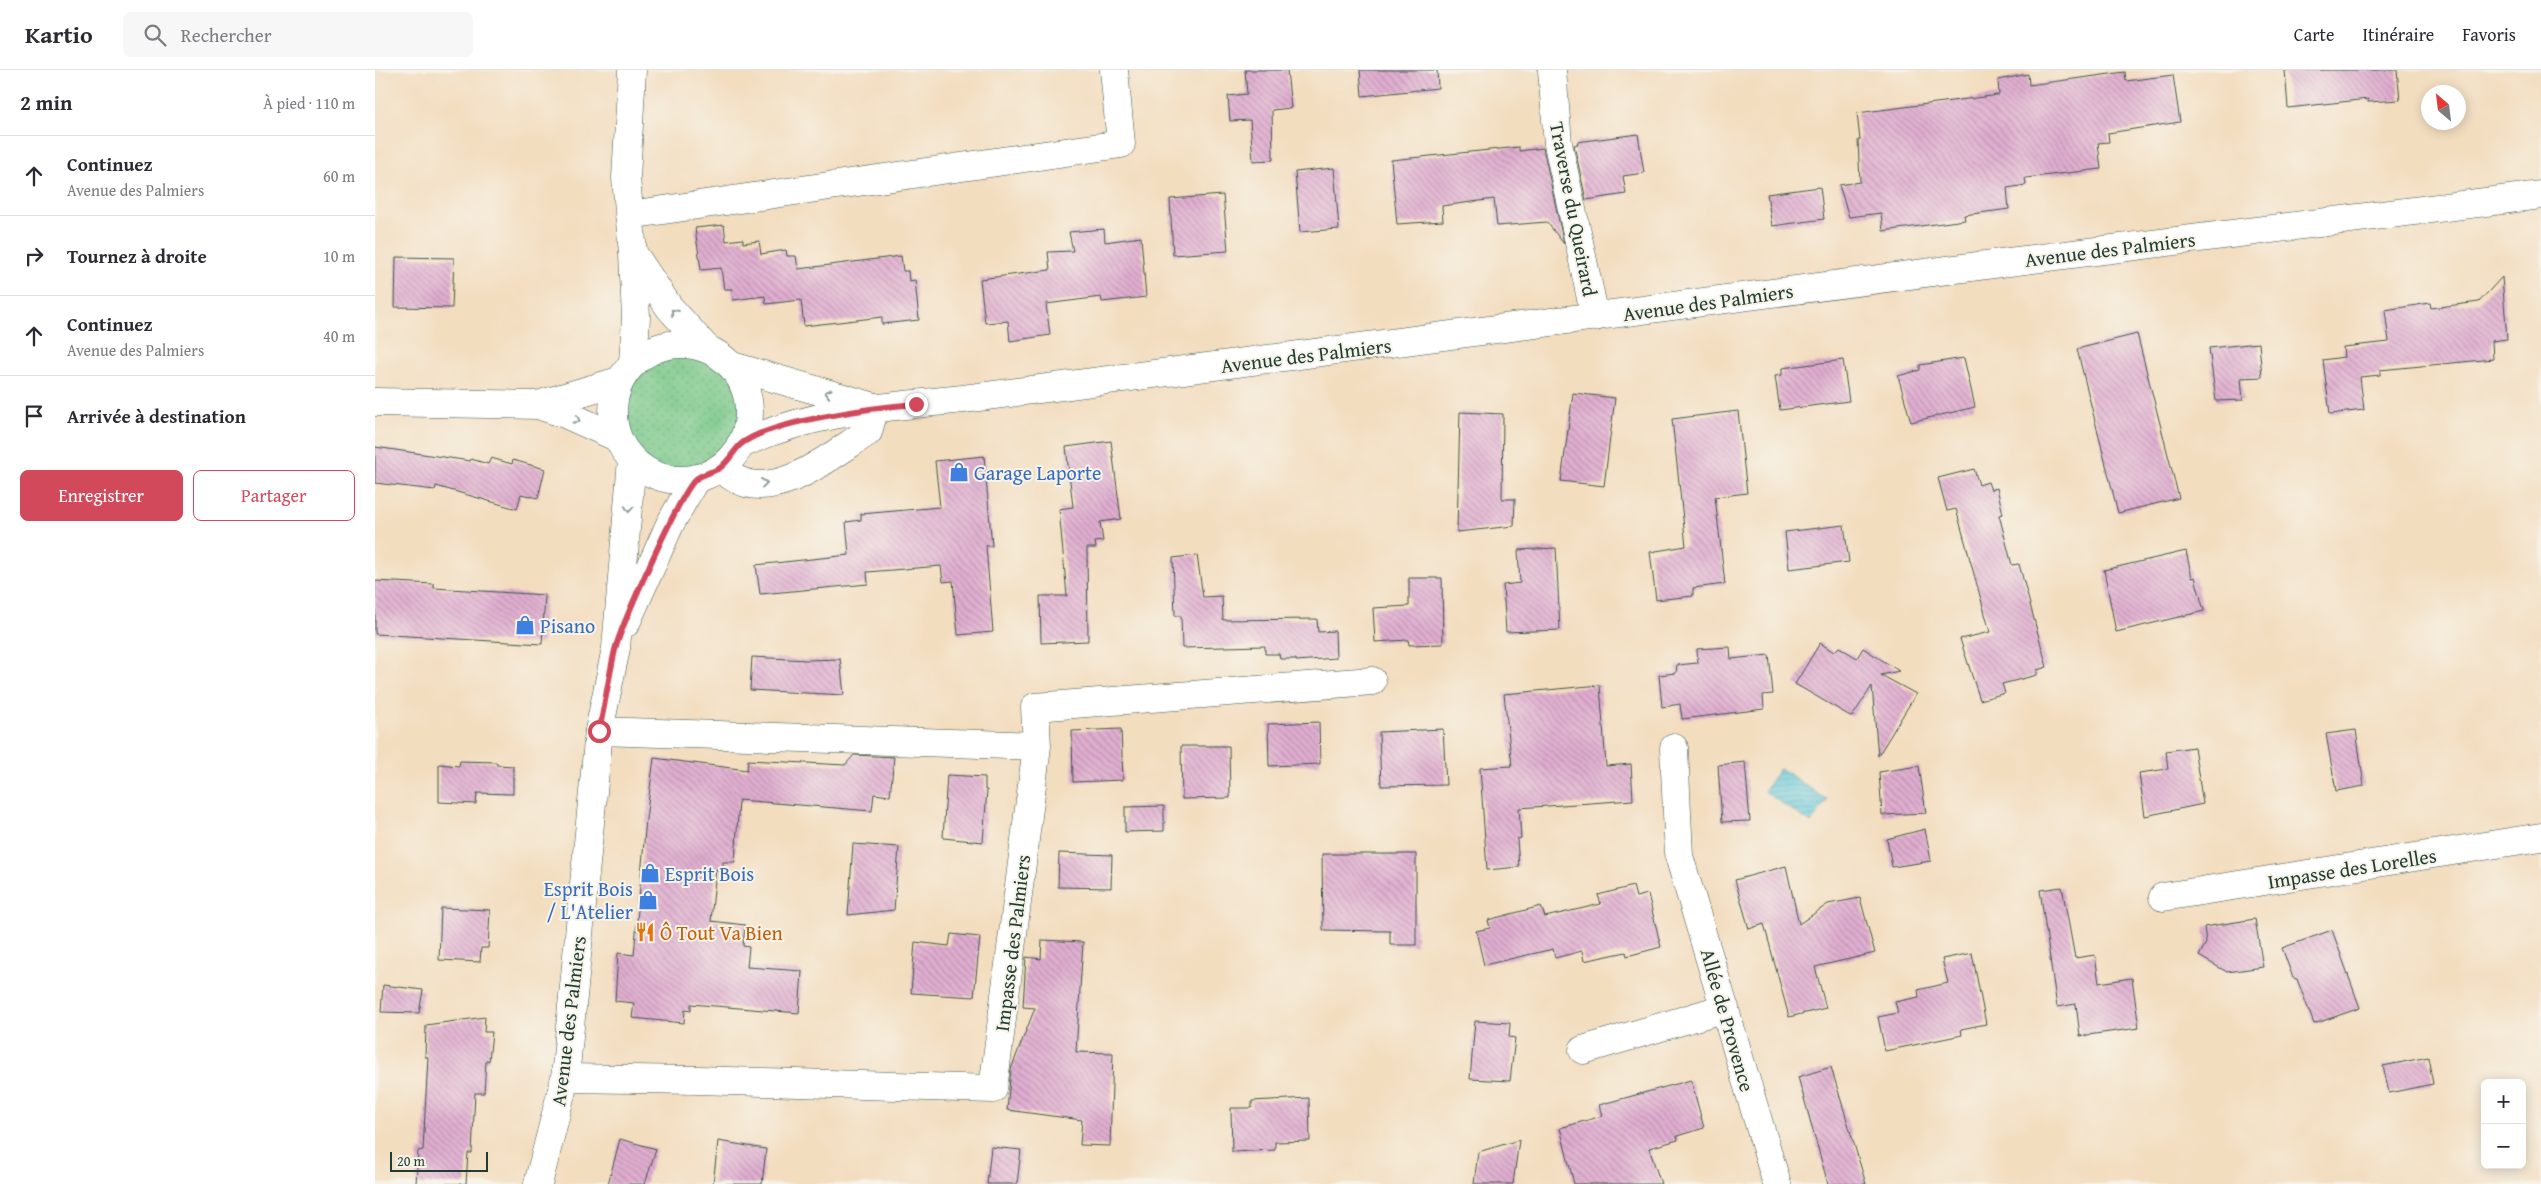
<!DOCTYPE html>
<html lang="fr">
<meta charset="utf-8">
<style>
body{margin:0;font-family:"Gentium Book Plus",serif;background:#f7f7f7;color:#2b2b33}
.controls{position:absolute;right:15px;bottom:15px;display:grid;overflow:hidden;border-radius:8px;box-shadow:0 2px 12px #0003}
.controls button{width:45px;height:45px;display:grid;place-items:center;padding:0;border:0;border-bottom:1px solid #e1e1e2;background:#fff;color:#2b2b33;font:25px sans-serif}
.compass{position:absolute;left:2046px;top:15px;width:45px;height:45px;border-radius:50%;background:#fff;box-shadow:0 2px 12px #0003;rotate:332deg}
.scale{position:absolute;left:15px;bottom:12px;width:98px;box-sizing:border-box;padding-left:5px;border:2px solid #1f3d34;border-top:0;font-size:14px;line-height:18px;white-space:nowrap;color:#1f3d34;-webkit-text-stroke:4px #f7f3e8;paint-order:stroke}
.stop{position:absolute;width:15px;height:15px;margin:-11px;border:4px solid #d1495b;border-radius:50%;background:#fff}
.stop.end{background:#d1495b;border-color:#fff;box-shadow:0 1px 5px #0008}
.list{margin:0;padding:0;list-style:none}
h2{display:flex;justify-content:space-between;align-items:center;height:65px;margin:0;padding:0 20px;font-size:21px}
h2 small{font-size:16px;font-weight:400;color:#7c7c81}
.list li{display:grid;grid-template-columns:32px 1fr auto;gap:15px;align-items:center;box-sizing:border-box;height:80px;padding:0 20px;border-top:1px solid #e1e1e2}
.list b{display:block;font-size:19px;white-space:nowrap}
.list p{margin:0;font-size:16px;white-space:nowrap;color:#7c7c81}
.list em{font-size:16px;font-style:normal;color:#7c7c81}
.actions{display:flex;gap:10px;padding:15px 20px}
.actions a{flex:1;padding:11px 0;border:1px solid #d1495b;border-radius:8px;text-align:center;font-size:18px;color:#d1495b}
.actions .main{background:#d1495b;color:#fff}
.icon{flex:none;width:28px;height:28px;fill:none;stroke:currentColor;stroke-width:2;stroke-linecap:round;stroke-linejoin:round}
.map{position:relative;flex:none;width:2166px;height:1114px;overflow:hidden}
header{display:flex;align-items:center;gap:30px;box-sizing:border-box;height:70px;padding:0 25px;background:#fff;border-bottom:1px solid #e1e1e2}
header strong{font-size:24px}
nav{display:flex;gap:28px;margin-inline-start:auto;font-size:18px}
.search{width:350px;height:45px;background:#f7f7f7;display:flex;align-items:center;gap:12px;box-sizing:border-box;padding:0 18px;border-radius:8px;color:#7c7c81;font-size:19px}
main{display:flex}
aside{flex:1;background:#fff}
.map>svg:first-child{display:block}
.grass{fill:url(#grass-dots);stroke:#4c825e}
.water{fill:url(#water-rules);stroke:#3f8288}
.building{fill:url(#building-back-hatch)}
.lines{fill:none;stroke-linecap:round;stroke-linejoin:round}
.minor-casing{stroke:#3f5549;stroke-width:29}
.major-casing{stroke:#3f5549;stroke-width:29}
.minor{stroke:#fff;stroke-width:28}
.major{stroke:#fff;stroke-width:28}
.oneway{stroke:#8f9e9a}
.route{stroke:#d1495b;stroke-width:6}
.labels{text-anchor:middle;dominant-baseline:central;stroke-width:4;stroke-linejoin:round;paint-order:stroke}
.street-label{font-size:20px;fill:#1f3d34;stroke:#f7f3e8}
.shop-label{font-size:20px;fill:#366cbe;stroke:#f7f3e8;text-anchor:start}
.food-label{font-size:20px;fill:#c56008;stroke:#f7f3e8;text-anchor:start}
</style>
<header>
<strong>Kartio</strong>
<div class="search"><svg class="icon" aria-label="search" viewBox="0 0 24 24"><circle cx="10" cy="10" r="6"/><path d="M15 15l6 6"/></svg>Rechercher</div>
<nav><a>Carte</a><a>Itinéraire</a><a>Favoris</a></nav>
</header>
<main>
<aside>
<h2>2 min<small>À pied · 110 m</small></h2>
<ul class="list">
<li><svg class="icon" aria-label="ahead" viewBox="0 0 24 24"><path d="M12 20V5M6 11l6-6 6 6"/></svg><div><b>Continuez</b><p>Avenue des Palmiers</p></div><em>60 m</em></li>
<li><svg class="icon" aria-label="right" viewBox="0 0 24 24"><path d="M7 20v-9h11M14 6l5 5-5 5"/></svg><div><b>Tournez à droite</b></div><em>10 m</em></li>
<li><svg class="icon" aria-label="ahead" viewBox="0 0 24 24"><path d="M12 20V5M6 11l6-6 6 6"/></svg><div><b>Continuez</b><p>Avenue des Palmiers</p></div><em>40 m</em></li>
<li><svg class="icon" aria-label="arrive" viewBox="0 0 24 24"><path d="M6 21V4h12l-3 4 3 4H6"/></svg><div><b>Arrivée à destination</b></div></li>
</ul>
<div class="actions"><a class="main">Enregistrer</a><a>Partager</a></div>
</aside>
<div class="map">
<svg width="2166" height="1114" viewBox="0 0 2166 1114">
<defs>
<pattern id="grass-dots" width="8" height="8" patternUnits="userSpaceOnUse" patternTransform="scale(1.25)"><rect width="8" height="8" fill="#78c889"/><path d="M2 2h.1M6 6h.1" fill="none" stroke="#62a471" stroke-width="1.8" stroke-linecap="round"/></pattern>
<pattern id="water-rules" width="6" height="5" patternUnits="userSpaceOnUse" patternTransform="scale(1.25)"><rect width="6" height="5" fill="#5fc7dc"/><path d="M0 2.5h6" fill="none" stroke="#4ea3b3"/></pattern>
<pattern id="building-back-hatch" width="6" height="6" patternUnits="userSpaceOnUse" patternTransform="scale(1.25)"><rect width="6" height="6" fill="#e1aed1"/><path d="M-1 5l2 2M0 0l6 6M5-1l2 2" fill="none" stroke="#b68faa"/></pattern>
</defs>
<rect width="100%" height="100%" fill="#f7f3e8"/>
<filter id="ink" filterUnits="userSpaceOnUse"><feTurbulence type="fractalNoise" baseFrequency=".02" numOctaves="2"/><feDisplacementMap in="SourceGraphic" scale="10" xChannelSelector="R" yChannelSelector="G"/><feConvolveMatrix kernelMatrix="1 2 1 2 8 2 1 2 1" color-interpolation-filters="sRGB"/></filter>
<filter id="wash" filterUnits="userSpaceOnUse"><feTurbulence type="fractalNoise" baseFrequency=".0096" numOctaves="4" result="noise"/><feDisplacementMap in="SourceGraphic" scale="20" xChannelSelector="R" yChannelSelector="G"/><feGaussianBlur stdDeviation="1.12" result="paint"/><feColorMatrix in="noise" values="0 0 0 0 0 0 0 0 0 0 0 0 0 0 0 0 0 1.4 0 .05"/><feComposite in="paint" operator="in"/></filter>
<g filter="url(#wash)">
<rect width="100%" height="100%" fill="#f3ddbf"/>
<path class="grass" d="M238 342a68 68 0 1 1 136 0a68 68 0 1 1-136 0Z"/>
<path class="water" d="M1405,698L1452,730L1436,753L1389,721Z"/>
<g id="blocks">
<path class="building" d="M870,0H912L916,38L897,40L898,90L878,91L875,50L855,51L853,26L872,24Z
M985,0H1062L1063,18L987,26Z
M1910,0H2022L2025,30L1993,32V29L1913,38Z
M1750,2L1751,11L1798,5L1805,52L1733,63L1734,72L1723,73L1726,99L1650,108L1651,115L1632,118L1634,139L1589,145L1590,150L1508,161L1506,143L1474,147L1464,115L1485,112L1483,70H1485L1482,43L1624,25L1623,10L1653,4L1654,15Z
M1263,64L1269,103L1248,106L1251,124L1211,130L1199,75L1203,74L1202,72Z
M1144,77V81L1168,78L1189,174L1172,152L1122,156L1119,129L1067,136L1068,151L1022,154L1016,90Z
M959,98L964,159L925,162L920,102Z
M1445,117L1449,149L1397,156L1392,124Z
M848,125L853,181L798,185L795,129Z
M349,155L351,171L368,169V173L384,171L386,184L411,180L412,186H421L423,199L526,186L528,201H533L534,211L540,210L544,250L507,254V247L429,256L426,230L391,234L390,226L358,230L357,219H349L346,198L326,200L320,158Z
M729,159L730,172L766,167L771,227L727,232L726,227L671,234L675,265L635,271L633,251L610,253L605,209L675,200L673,182L698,181L694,162Z
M21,187L79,188L77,238L20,237Z
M2127,207L2132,269L2117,271L2118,289L2005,300V305L1985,307L1989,340L1955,344L1948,290L1969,287L1968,277L2014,272L2010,240L2055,233L2056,238L2104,232Z
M1762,264L1804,428L1743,443L1702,279Z
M1884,273L1887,307L1866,308L1868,330L1841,331L1834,278Z
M1589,288L1600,337L1536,352L1523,306L1545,300V295Z
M1468,290L1474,331L1405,340L1400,306L1407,305V298Z
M1198,323L1240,328L1229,416L1186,411Z
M1363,341L1372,423L1340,427L1350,514L1318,518V526L1281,530L1275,482L1311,476L1297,349Z
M1085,342L1128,344L1127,429H1140L1139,456L1082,462Z
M736,371L746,449L725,452L728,471L720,472L721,478H712L713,571L666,573L665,526H692L684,439L698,437L691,377Z
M0,377L95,391L96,389L113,394L116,388L137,394L138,390L170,399L163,428L146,424L142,439L61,416L60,420L0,413Z
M609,386L617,476H611L618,562L583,565L578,511L568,512L566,496L492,502L493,514L385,524L381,495L474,485L471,452L486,450V444L565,437L560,391Z
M1599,399L1604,415L1613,412L1616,420L1622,418L1628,444L1624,445L1637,495L1644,494L1672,597L1662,600V605L1627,614L1630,623L1605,630L1585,569L1615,562L1581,439L1572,441L1563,408Z
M1469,455L1474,492L1414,499L1410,462Z
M1181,478L1185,560L1131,562L1128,515L1145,513L1143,480Z
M1811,481L1817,508L1820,507L1829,541L1741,562L1729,500Z
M822,485L828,527L847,526L848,550L942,549L943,562L960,561L961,588L921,591V589H905L904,584H890V576L807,578L806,546H800L798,488Z
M1034,508H1067L1068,574L1034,575L1033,570L1000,572L998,538L1034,536Z
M0,511L59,514V518L170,525L167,574L0,564Z
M1445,573L1459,582L1464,577L1482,588L1488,578L1524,601L1506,605L1541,624L1503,686L1497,616L1477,647L1420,614Z
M1355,577L1356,589L1394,585L1398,624L1388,625L1389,639L1307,649L1305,634L1287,637L1284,605L1301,603L1302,595L1323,593L1322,579Z
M377,587L432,590L465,589L469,625L375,620Z
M1225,615L1231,696L1256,694L1258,730L1144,738L1146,768L1142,769L1144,797L1112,800L1105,698L1137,696L1129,624Z
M944,652L945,694L894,696L893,654Z
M746,659L748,710L698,712L697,661Z
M1068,659L1071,715L1006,716L1004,662Z
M1981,660L1989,716L1961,721L1951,664Z
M806,676H854L855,728L807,729Z
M1819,677L1828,734L1770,746L1764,703L1793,699L1791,681Z
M479,685L519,687L515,726L499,724L497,741L364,730L360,792H348V799H341L336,851L370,855L368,876L374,877L372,897L427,901L424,943L316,934V941L310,940L309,953L257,948L259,933L240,931L243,883L259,885L271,749L279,688L372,700L373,690L470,695Z
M85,691L121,692L122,695L138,696V724L102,723L101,734L64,732V694L84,696Z
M1370,692L1375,751L1347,752L1343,695Z
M1544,696L1551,743L1507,745L1504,702Z
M572,705L610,707V720H612L608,772L568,768Z
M789,736V761L750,762V737Z
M1550,759L1556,791L1517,797L1512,769Z
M478,774L524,777L519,840L473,845Z
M684,783L737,785L736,818L683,817Z
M947,784H1041V875H1015V861L948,860Z
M1411,796L1424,854L1453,834L1485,828L1500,883L1440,897L1451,938L1414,947L1389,854L1374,859L1360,810Z
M1258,816L1261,827L1273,824L1286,877L1252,886L1251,882L1209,891L1207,881L1180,888L1178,879L1109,895L1101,861L1115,858L1113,850L1166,836L1170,847L1226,834L1223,825Z
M1687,817L1700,888L1720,885L1724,913L1757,908L1764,958L1705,966L1701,934L1682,937L1665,820Z
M66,838L115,840L113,878H106L105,892L64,890Z
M1880,849L1888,897L1852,902L1824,886L1831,873L1829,857Z
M1957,860L1985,938L1939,954L1922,909L1918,908L1907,878Z
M576,864L605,867L599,927L536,923L540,872L574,876Z
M667,870L708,872L701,982L738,983L735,1076L705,1075L707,1050L632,1040L636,999L660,938L648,937L651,887L666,889Z
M1597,883L1611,954L1586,959L1587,965L1510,981L1503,947L1523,943L1520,932L1544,927L1543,920L1573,913L1567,889Z
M8,915L48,920L44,943L6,942Z
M110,947L109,962H117L114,991L111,990L109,1023H100L97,1083H93L91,1114H41L43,1081L48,1080L53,987H50L51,955Z
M1100,951L1135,953L1134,967L1140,968L1135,1011L1095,1009Z
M2053,987L2058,1014L2014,1023L2008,996Z
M1456,997L1491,1114H1453L1423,1007Z
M1316,1010L1329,1058L1302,1066L1303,1070L1274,1078L1286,1114H1199L1185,1058L1227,1046L1224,1035Z
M934,1028L935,1071L900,1072V1080L857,1082L856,1038H877V1031Z
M245,1069L281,1079L270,1114H233Z
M1144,1070L1138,1114H1099L1103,1082Z
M343,1071L391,1079L387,1114H338Z
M616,1077L646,1080L642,1114H612Z"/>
</g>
</g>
<g filter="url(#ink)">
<use href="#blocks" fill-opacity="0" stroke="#3f5549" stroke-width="1"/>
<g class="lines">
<defs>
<path id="minor" d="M257,0L251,108L258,183L261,248L258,292
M1177,0L1183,74L1220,247
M254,145L746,74L739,0
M258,183L294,237L331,278
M0,332L163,335L244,311
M163,335L190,344L241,367
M345,398C350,401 355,406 361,409C403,432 459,383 493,362L500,337
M224,661L662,676
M1299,678L1304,786L1402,1114
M1788,827L2166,767
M1208,980L1350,938
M190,1008L323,1010L618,1019L662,676L660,637L997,611"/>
<path id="major" d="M238 342a68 68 0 1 1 136 0a68 68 0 1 1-136 0Z
M357,296L496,336
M365,375C435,341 512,337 588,329L1626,193L2166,125
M251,553L295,454L321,408
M163,1114L190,1008L224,661L241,578L257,390"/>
</defs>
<use href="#minor" class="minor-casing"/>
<use href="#major" class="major-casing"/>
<use href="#minor" class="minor"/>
<use href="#major" class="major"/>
</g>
<defs><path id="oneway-chevron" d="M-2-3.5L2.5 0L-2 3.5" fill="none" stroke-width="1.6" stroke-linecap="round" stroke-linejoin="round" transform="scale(1.25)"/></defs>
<g class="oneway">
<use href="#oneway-chevron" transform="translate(299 242) rotate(-131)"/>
<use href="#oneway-chevron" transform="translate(453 323) rotate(-164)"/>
<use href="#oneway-chevron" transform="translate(202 350) rotate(27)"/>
<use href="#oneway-chevron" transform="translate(389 413) rotate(-7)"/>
<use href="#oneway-chevron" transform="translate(254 439) rotate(94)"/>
</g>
</g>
<g class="lines" filter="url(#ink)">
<path class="route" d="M224,661C230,634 234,606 240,580C246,556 306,421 321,409C327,404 338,402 345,398C354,391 358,382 365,375C392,351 503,337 541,334"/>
</g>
<defs>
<symbol id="shop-bare" viewBox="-9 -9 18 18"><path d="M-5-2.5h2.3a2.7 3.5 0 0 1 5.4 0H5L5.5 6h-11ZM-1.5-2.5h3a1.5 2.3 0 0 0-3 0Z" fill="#3f7fe0" stroke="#f7f3e8" stroke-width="2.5" paint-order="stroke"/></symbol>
<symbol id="restaurant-bare" viewBox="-9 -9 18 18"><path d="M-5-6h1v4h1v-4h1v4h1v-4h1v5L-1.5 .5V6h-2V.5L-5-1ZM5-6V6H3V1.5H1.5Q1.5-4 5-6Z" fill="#e8710a" stroke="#f7f3e8" stroke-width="2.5" paint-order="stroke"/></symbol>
</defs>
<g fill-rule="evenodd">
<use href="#shop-bare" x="570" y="388" width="28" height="28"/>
<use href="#shop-bare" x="136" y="541" width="28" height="28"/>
<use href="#shop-bare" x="261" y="789" width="28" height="28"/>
<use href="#shop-bare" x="259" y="816" width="28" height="28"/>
<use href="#restaurant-bare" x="256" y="848" width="28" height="28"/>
</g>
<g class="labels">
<g class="street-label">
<text transform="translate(1199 139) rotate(79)">Traverse du Queirard</text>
<text transform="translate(1735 179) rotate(-7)">Avenue des Palmiers</text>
<text transform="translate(1333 232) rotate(-8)">Avenue des Palmiers</text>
<text transform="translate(931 285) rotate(-7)">Avenue des Palmiers</text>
<text transform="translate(1977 798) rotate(-9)">Impasse des Lorelles</text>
<text transform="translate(637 873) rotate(-83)">Impasse des Palmiers</text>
<text transform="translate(1353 950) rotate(74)">Allée de Provence</text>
<text transform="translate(193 951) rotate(-83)">Avenue des Palmiers</text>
</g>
<g class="shop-label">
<text x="599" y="402">Garage Laporte</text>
<text x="165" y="555">Pisano</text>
<text x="290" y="803">Esprit Bois</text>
<text x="258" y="818" text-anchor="end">Esprit Bois<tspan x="258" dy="23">/ L'Atelier</tspan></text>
</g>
<g class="food-label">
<text x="285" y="862">Ô Tout Va Bien</text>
</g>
</g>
</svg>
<div class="controls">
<button>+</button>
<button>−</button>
</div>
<svg class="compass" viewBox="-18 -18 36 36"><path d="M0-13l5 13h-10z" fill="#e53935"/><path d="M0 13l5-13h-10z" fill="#7c7c81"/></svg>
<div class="scale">20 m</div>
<div class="stop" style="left:224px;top:661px"></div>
<div class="stop end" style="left:541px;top:334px"></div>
</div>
</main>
